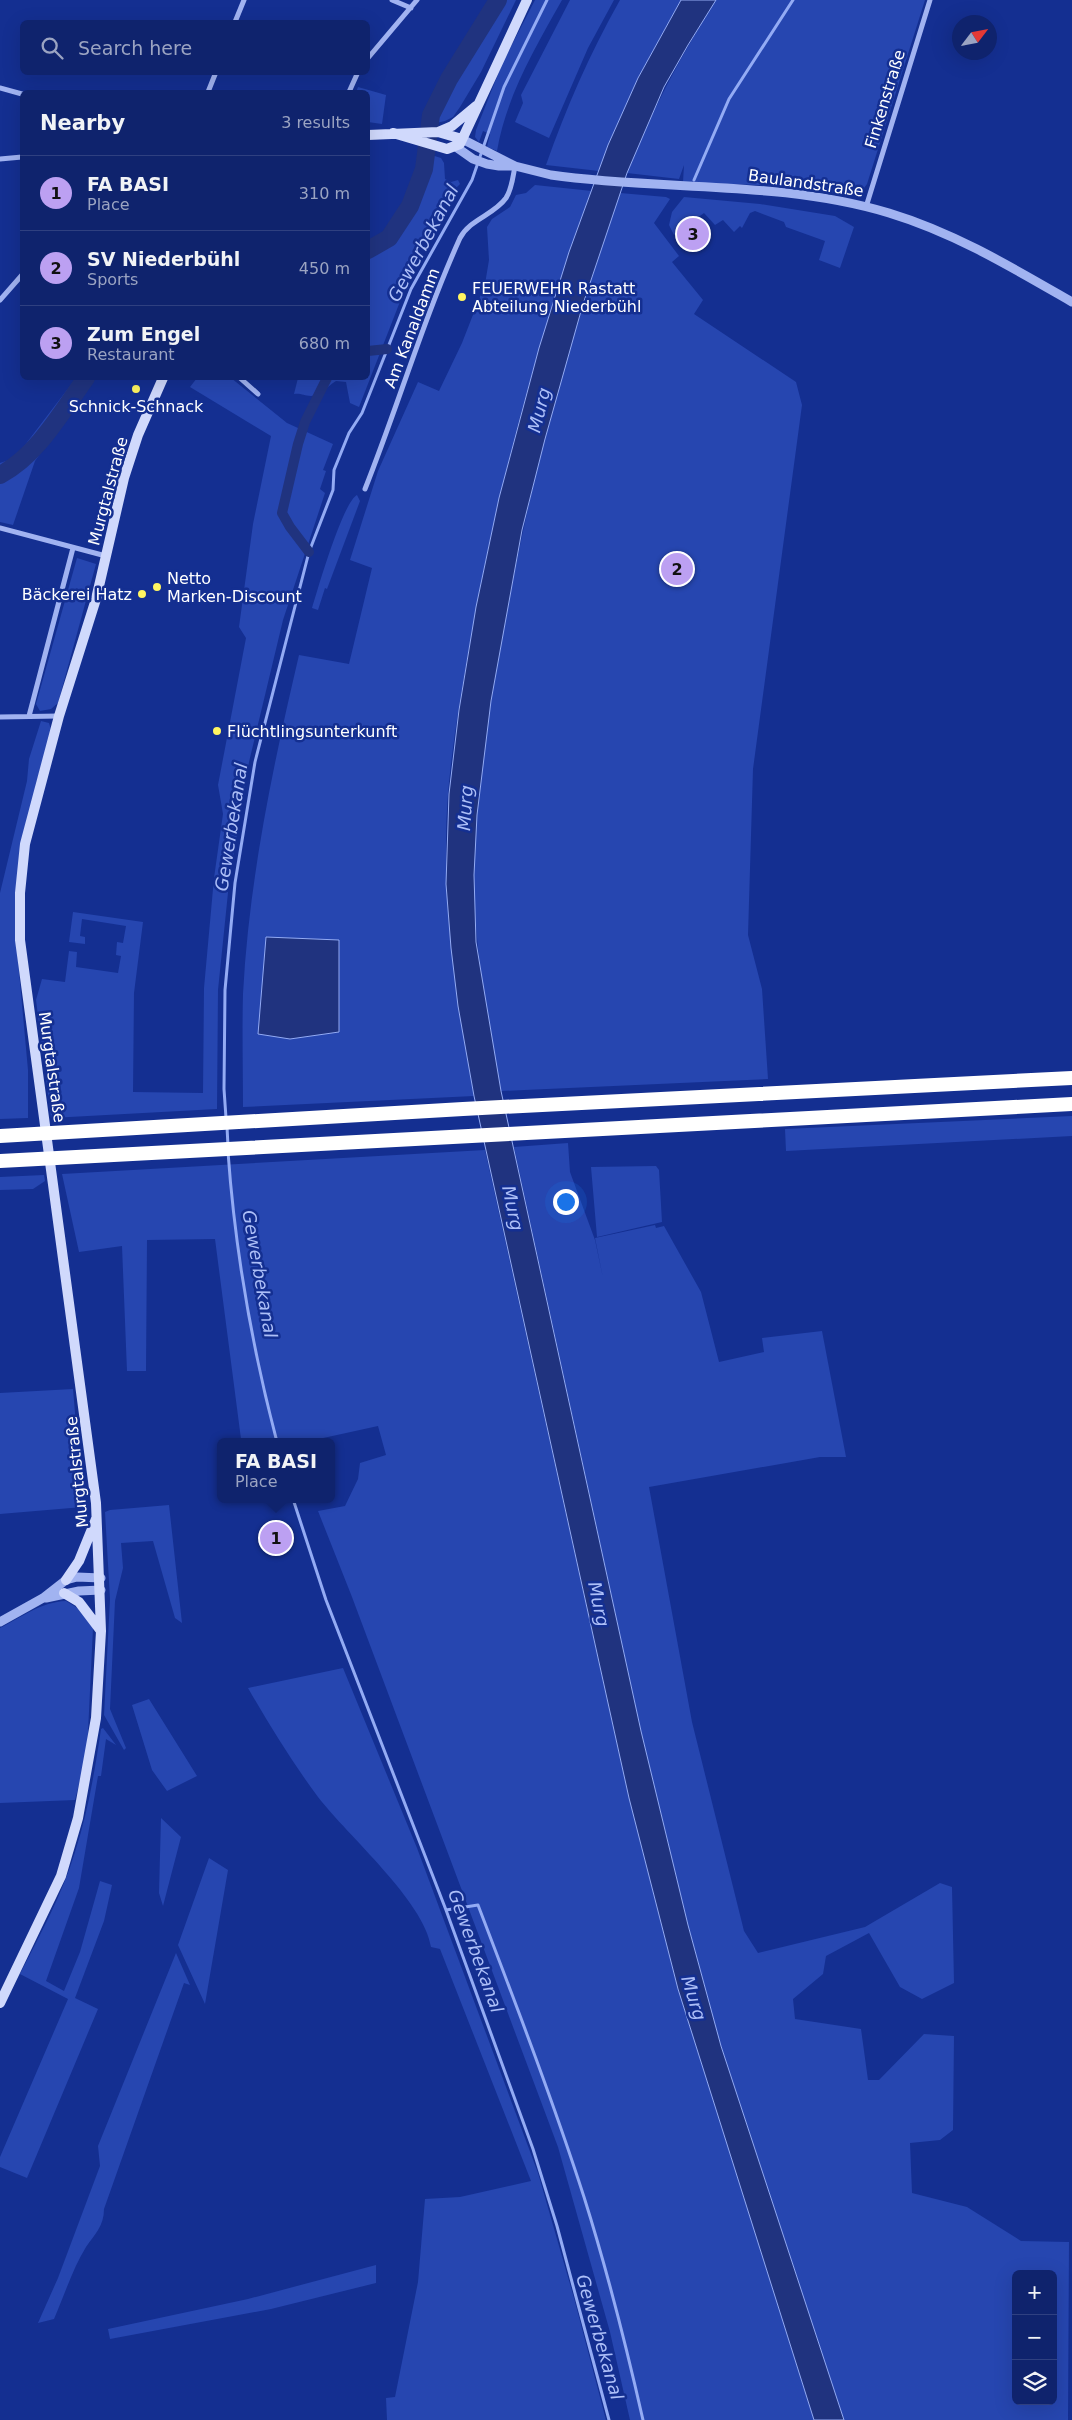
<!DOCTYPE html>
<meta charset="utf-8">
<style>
body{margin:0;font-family:"DejaVu Sans",sans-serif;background:#1d2f75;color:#f1f3f6}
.controls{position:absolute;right:15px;bottom:15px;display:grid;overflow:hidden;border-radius:8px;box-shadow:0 5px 20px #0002}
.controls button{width:45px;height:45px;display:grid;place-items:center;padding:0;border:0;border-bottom:1px solid #2f4080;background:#0f236d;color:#f1f3f6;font:25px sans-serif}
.compass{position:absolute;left:952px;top:15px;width:45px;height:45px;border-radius:50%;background:#0f236d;box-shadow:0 5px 20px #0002;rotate:58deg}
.you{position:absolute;left:565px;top:1201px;width:18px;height:18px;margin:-12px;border:4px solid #fff;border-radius:50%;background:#1a73e8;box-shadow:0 0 0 8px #1a73e833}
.badge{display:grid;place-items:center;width:32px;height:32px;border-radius:50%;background:#bca0f2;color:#111;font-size:16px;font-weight:700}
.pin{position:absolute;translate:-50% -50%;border:2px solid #fff;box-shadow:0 1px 5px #0006}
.popup{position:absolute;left:217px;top:1438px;width:118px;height:65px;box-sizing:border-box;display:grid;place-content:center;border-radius:8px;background:#0f236d;filter:drop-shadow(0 1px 4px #0005);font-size:16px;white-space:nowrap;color:#9ba4c2}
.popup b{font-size:19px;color:#f1f3f6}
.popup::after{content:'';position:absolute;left:50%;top:100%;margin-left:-10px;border:10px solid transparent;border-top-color:#0f236d}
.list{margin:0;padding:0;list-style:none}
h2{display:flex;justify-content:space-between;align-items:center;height:65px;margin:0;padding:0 20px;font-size:21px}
h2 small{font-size:16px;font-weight:400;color:#9ba4c2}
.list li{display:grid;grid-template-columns:32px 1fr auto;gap:15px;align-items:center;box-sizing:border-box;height:75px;padding:0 20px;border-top:1px solid #2f4080}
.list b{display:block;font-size:19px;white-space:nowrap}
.list p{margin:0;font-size:16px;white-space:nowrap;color:#9ba4c2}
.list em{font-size:16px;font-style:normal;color:#9ba4c2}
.icon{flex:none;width:28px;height:28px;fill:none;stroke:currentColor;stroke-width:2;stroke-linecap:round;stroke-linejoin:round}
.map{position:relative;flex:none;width:1072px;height:2420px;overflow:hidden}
.search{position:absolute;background:#0f236d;box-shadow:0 5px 20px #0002;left:20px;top:20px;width:350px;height:55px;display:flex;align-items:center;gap:12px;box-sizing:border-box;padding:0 18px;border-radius:8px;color:#9ba4c2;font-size:19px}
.panel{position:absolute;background:#0f236d;box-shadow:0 5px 20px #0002;left:20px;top:90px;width:350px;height:290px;border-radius:8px}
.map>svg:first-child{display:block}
.green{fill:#2646b0;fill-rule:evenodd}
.water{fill:#20337f;stroke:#93abf4}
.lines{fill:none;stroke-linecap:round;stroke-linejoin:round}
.stream{stroke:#93abf4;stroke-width:3}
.canal{stroke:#20337f;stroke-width:10}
.river{stroke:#20337f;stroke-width:18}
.minor{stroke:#a1b3f1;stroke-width:5}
.tertiary{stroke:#a1b3f1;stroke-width:9}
.secondary{stroke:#d0d9fc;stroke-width:10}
.motorway{stroke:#fff;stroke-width:14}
.poi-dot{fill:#fff561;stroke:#142f91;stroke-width:2}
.labels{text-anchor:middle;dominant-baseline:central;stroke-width:5;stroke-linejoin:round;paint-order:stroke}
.street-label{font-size:16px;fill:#fff;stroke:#142f91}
.poi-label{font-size:16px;fill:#fff;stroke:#142f91;text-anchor:start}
.water-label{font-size:18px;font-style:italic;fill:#adbff8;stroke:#142f91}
</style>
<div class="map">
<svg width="1072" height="2420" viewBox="0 0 1072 2420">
<rect width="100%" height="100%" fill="#142f91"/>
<path class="green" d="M491,0H516L481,72L460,107L453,117L445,121L423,126L430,101Z
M535,0H562C535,48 506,97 497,151L487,147L490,134L483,131L479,142L475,137L476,130L502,64Z
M570,0H614L588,48L549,138L515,122L523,103L521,95Z
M620,0H681L638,78L599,171L546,165C566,108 590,53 620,0Z
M716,0H925L867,184L858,196L780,186L683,182L684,165L679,179L627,173C651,112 681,55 716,0Z
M358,87L386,95L382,124L368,122V92H356Z
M428,154L441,158L444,163L445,179L451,182L458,180L460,184L454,190L449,205L438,216L422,245L359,407L350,403L346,382L336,381C329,385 320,396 311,396C304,396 301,393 294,394L298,378H368V255C405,246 426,188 428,154Z
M535,185L592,191C537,340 496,492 469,648C458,712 446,777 446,842C446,928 459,1011 474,1096L243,1107C243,1070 242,1032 243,994C249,879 273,766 299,655L349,664L372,568L350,560L378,471L418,382L439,391L462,343L485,284L489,260L487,227L492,219L510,207L516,195L526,193Z
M620,193L666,197L670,199L654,223L679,256L672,262L703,300L694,314L796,382L802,405L753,769L748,935L762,989L768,1079L501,1091C488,1020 474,949 474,876C473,803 486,728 499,656C516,559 536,463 564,368C581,309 601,251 620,193Z
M684,197L760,204L835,216L854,227L840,268L819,260L825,241L786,227L784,222L755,211L750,213L742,228L740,226L734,232L723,220L715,225L704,213L674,235L669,225L672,212Z
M76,378H82C61,405 31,458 0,472V463L15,458Z
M197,378H231L287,423L333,444L323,470L326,471L320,489L325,493L283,620L249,762L229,883L218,990L217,1109L51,1118L36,1000L42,979L65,982L69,951L77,952L76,967L118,973L121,956L116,955L117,942L123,943L126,926L82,919L80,936L85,937V944L69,942L73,912L143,922L134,993L133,1092L203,1093L204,988L214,878L223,814L218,785L246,638L239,627L253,524L271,436L190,387Z
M64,415L67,416L35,461L13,525L0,522V480L24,465Z
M357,495L360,501L327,589L325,588L318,610L312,608C318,588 343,502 357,495Z
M77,558L96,564L58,703L51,709L40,711L36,704Z
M41,721L49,723L52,733L36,783L15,928L28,1070V1118L0,1119V893L27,781L29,759Z
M1072,1116V1136L786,1151L785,1129Z
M568,1143L570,1172L595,1240L603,1278L595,1238L655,1225L656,1228L664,1226L701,1292L719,1362L764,1352L762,1338L822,1331L846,1457H820L649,1487L692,1722L744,1931L758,1953L865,1927L940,1883L952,1887L954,1983L922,1999L900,1987L869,1933L826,1956L823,1974L793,1999L795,2019L861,2029L868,2080H879L924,2034L954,2036L953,2130L940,2140L910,2143L912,2193L967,2207L1021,2241L1069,2242L1068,2420H844L721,2046L688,1925L641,1731L514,1147ZM1016,2274H1053V2401H1016Z
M485,1150L629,1798L678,1989L814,2420H630L610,2332L558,2147L352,1597L318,1511L345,1506L358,1479L360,1463L386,1455L378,1426L305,1442H239L241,1439L215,1239L147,1240L146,1371H127L122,1246L79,1252L62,1174Z
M656,1166L659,1170L662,1222L597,1237L591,1167Z
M44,1175L45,1181L33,1189L0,1190V1177Z
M73,1389L83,1507L0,1514V1393Z
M169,1505L182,1623L175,1618L153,1541L121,1543L123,1568L115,1601L110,1709L126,1748L124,1750L104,1715L110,1599L105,1512L110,1510Z
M66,1601L79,1609L93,1628L87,1753L75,1800L0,1803V1628C22,1617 41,1602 66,1601Z
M343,1668L417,1848L538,2173L574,2298L606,2420H387L386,2398L395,2397L418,2282L425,2199L460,2197L531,2181L440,1949L431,1947C424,1901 348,1836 318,1797C292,1762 270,1726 248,1688Z
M149,1699L197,1776L167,1791L152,1770L132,1705Z
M103,1728L116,1745L106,1739L101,1776H98L79,1888L46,1981L64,1991L80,1952L100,1881L112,1885L104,1921L75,1998L98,2009L27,2178L0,2167V2157L68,1999L20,1974C40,1935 62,1895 75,1852C88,1812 95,1770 101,1729Z
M161,1818L181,1837L163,1906L159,1893Z
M209,1858L228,1870L205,2004L178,1945Z
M176,1953L190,1985L184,1983L104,2209C104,2226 95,2234 86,2247C73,2268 64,2296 54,2319L38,2323L58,2278L100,2166L98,2146Z
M376,2265V2283L271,2309L110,2339L108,2329L248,2299Z"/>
<path class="water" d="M681,0H716L688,45L664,87L627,173L583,304L545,439L522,530L491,701L477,815L474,875L476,942L501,1091L641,1731L688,1925L721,2046L844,2420H814L678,1989L629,1798L474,1096L458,1006L451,948L446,884L449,794L459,710L476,607L499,498L539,348L569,252L608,145L638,78Z
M266,937L339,940V1032L290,1039L258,1034Z"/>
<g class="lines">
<path class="stream" d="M694,180L729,99L793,0
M226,1118L224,1089L225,990L235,883L255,762L309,552L333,490L334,470L349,433L362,413L411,289L472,180L504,87L547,0
M227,1127L228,1146
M228,1152C235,1250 252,1347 277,1442
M293,1499L326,1600L446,1910L533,2149L557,2226L609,2420
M446,1910L478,1905C515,2002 552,2098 584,2197C607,2270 626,2345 643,2420"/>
<path class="canal" d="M368,351L387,349
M309,552L290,527L282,513L298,444L305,422L327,378"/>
<path class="river" d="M368,250L389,238L410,206L424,169L431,115L449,79L498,0
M0,475C38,455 62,411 86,378"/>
<path class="minor" d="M392,0L411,8
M235,22L244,0
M368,58L417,0
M0,88L22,94
M208,92L216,72
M349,92L358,72
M0,159L22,157
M866,207L930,0
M0,300L22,275
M240,378L258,394
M365,489C398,406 423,320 460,238C470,219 494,215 506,198C512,189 513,176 515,166
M0,528L106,556
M29,716L73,548
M0,717L59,716"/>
<path class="tertiary" d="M462,139L515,166
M456,147L473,159L487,164L499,166H515L551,175C663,191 780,180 889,213C955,233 1013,268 1072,302
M46,1598L79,1591L101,1590
M0,1622L43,1598L66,1580L77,1577L101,1578"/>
<path class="secondary" d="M438,132L452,126L476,106
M393,133L447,149L460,144L527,0
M368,135L438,132L462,139
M66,1580L79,1561L96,1519
M64,1593L79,1602L101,1631
M0,2003L61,1876L78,1818L96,1718L101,1631L96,1503L20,940V893L25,844L59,716L96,599L124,478L138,435L163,378"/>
<path class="motorway" d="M0,1136L463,1109L1072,1078
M0,1161L1072,1104"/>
</g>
<g class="poi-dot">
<circle cx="462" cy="297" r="5"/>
<circle cx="136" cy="389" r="5"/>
<circle cx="157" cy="587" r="5"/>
<circle cx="142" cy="594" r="5"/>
<circle cx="217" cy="731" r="5"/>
</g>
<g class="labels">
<g class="street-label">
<text transform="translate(885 99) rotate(-73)">Finkenstraße</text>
<text transform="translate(806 183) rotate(8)">Baulandstraße</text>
<text transform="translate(412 328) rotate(-69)">Am Kanaldamm</text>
<text transform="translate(108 491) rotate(-75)">Murgtalstraße</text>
<text transform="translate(52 1067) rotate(82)">Murgtalstraße</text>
<text transform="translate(77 1472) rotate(-96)">Murgtalstraße</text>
</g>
<g class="poi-label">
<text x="472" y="288">FEUERWEHR Rastatt<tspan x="472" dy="18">Abteilung Niederbühl</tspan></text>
<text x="136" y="406" text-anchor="middle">Schnick-Schnack</text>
<text x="167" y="578">Netto<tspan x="167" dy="18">Marken-Discount</tspan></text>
<text x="132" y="594" text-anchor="end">Bäckerei Hatz</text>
<text x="227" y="731">Flüchtlingsunterkunft</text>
</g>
<g class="water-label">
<text transform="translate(423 243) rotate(-62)">Gewerbekanal</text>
<text transform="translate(539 410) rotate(-76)">Murg</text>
<text transform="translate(465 808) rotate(-86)">Murg</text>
<text transform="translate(231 827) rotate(-81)">Gewerbekanal</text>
<text transform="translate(513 1208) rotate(78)">Murg</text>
<text transform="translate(260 1274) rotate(80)">Gewerbekanal</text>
<text transform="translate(599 1604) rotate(78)">Murg</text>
<text transform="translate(476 1951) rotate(70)">Gewerbekanal</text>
<text transform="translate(694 1998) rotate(73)">Murg</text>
<text transform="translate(600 2337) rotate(74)">Gewerbekanal</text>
</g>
</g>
</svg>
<div class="controls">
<button>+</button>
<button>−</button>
<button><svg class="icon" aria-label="layers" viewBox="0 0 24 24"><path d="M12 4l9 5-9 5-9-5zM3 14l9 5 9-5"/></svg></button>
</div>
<svg class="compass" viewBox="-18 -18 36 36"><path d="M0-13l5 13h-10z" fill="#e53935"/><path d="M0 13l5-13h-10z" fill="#9ba4c2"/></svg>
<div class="you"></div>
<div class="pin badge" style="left:276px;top:1538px">1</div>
<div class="popup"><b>FA BASI</b>Place</div>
<div class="pin badge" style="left:677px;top:569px">2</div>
<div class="pin badge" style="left:693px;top:234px">3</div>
<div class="search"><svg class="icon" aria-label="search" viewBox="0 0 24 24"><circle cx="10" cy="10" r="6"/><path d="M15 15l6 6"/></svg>Search here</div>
<section class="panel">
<h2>Nearby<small>3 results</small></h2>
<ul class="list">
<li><span class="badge">1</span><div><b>FA BASI</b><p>Place</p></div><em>310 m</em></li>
<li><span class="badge">2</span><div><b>SV Niederbühl</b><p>Sports</p></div><em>450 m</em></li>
<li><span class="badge">3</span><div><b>Zum Engel</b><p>Restaurant</p></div><em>680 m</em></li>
</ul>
</section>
</div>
